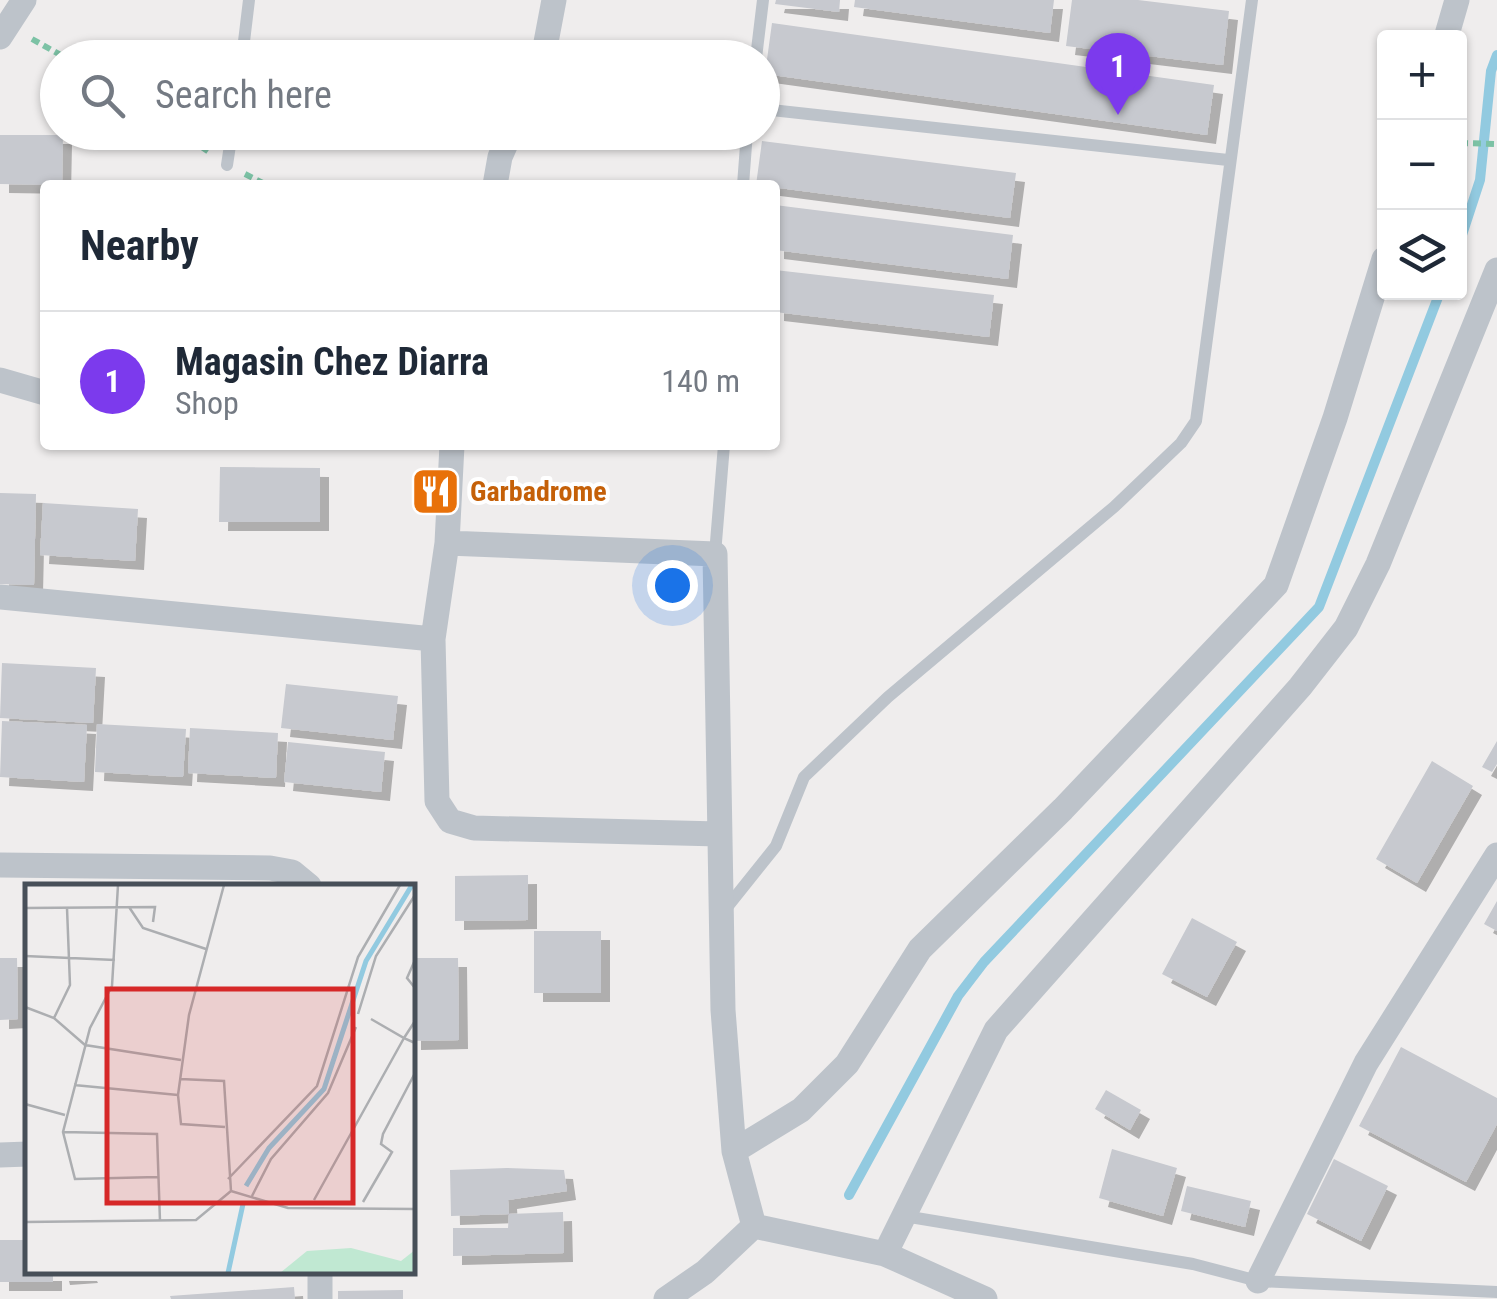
<!DOCTYPE html>
<meta charset="utf-8">
<style>
body{margin:0;font-family:"Roboto Condensed",sans-serif;background:#f2f2f3;color:#1f2937}
.controls{position:absolute;right:30px;top:30px;display:grid;overflow:hidden;border-radius:10px;box-shadow:0 2px 8px #0004}
.controls button{width:90px;height:90px;display:grid;place-items:center;padding:0;border:0;border-bottom:2px solid #e0e1e3;background:#fff;color:#1f2937;font:50px sans-serif}
.you{position:absolute;left:672px;top:585px;width:35px;height:35px;margin:-25px;border:8px solid #fff;border-radius:50%;background:#1a73e8;box-shadow:0 0 0 15px #1a73e833}
.badge{display:grid;place-items:center;width:65px;height:65px;border-radius:50%;background:#7c3aed;color:#fff;font-size:32px;font-weight:700}
.pin{position:absolute;translate:-50% -82px;filter:drop-shadow(0 2px 5px #0008)}
.pin::after{content:'';position:absolute;top:52px;width:35px;height:30px;background:inherit;clip-path:polygon(0 0,100% 0,50% 100%)}
.list{margin:0;padding:0;list-style:none}
h2{display:flex;justify-content:space-between;align-items:center;height:130px;margin:0;padding:0 40px;font-size:42px}
h2 small{font-size:32px;font-weight:400;color:#747a83}
.list li{display:grid;grid-template-columns:65px 1fr auto;gap:30px;align-items:center;box-sizing:border-box;height:140px;padding:0 40px;border-top:2px solid #e0e1e3}
.list b{display:block;font-size:38px;white-space:nowrap}
.list p{margin:0;font-size:32px;white-space:nowrap;color:#747a83}
.list em{font-size:32px;font-style:normal;color:#747a83}
.icon{flex:none;width:55px;height:55px;fill:none;stroke:currentColor;stroke-width:2;stroke-linecap:round;stroke-linejoin:round}
.map{position:relative;flex:none;width:1497px;height:1299px;overflow:hidden}
.search{position:absolute;background:#fff;box-shadow:0 2px 8px #0004;left:40px;top:40px;width:740px;height:110px;display:flex;align-items:center;gap:25px;box-sizing:border-box;padding:0 35px;border-radius:55px;color:#747a83;font-size:38px}
.panel{position:absolute;background:#fff;box-shadow:0 2px 8px #0004;left:40px;top:180px;width:740px;height:270px;border-radius:10px}
.map>svg:first-child{display:block}
.lines{fill:none;stroke-linecap:round;stroke-linejoin:round}
.stream{stroke:#92cae0;stroke-width:10}
.building{fill:#c7c9cf;filter:url(#shadow)}
.path{stroke:#7cc2a5;stroke-width:6;stroke-dasharray:8 5;stroke-linecap:butt}
.lane{stroke:#bdc3ca;stroke-width:12}
.street{stroke:#bdc3ca;stroke-width:25}
.labels{text-anchor:middle;dominant-baseline:central;stroke-width:8;stroke-linejoin:round;paint-order:stroke}
.food-label{font-size:28px;font-weight:bold;fill:#c56008;stroke:#fff;text-anchor:start}
.inset-river{fill:none;stroke:#92cae0;stroke-width:5}
.inset-road{fill:none;stroke:#acaeb1;stroke-width:2.5}
.view{fill:#d62828;fill-opacity:0.15;stroke:#d62828;stroke-width:5}
.inset-edge{fill:none;stroke:#474f58;stroke-width:5}
</style>
<div class="map">
<svg width="1497" height="1299" viewBox="0 0 1497 1299">
<defs>
<filter id="shadow"><feDropShadow dx="9" dy="9" stdDeviation="0" flood-color="#0004"/></filter>
</defs>
<rect width="100%" height="100%" fill="#efeded"/>
<g class="lines">
<path class="stream" d="M1460,241L1480,180L1491,71L1497,55
M849,1195L958,996L984,962L1319,607L1440,292"/>
</g>
<path class="building" d="M776,0H840L839,12L775,4Z
M855,0H1054L1050,33L854,7Z
M1072,0H1138L1229,11L1223,65L1066,46Z
M772,23L1214,85L1207,135L765,74Z
M0,135H63L62,185L0,184Z
M762,141L1016,173L1010,218L756,185Z
M775,205L1013,235L1008,279L775,250Z
M775,270L994,295L989,337L775,312Z
M220,467L320,468V522H219Z
M0,493L36,494L34,585L0,584Z
M43,503L138,509L135,561L40,555Z
M2,663L96,668L93,723L0,718Z
M286,684L398,696L393,740L281,728Z
M2,721L87,725L84,782L0,777Z
M97,724L186,729L183,777L95,772Z
M190,728L278,733L276,778L188,773Z
M1497,741V764L1492,772L1482,767Z
M288,742L385,752L381,792L284,782Z
M1432,761L1473,786L1417,883L1376,859Z
M528,875V920L455,921V876Z
M1497,901V931L1484,924Z
M1192,918L1237,942L1207,997L1162,974Z
M534,931H601V993H534Z
M0,958H17L18,1019L0,1020Z
M412,958H458L459,1040L412,1041Z
M1401,1047L1497,1098V1124L1466,1182L1359,1126Z
M1106,1090L1141,1110L1130,1130L1095,1109Z
M1112,1149L1177,1168L1163,1216L1099,1198Z
M1334,1159L1388,1186L1361,1241L1307,1214Z
M507,1168L564,1170L567,1191L508,1200L509,1214L451,1216L450,1170Z
M1187,1186L1251,1201L1245,1227L1181,1211Z
M563,1212L564,1253L453,1256V1228H508L509,1214Z
M0,1240H28V1272H53V1282H0Z
M60,1272H88L89,1274L61,1276Z
M294,1287L295,1299H171L170,1296Z
M403,1290V1299H338V1291Z"/>
<g class="lines">
<path class="path" d="M32,39L66,58
M180,132L209,152
M1460,143L1497,144
M245,174L267,185"/>
<path class="lane" d="M242,58L249,0
M756,58L763,0
M762,109L1228,160
M227,165L232,132
M743,185L747,132
M715,554L724,445
M724,911L776,846L804,777L888,697L1114,507L1181,443L1196,421L1252,0
M904,1216L1193,1264L1258,1281L1497,1292"/>
<path class="street" d="M0,37L24,0
M1446,38L1457,0
M543,58L554,0
M495,185L500,157L511,132
M0,380L45,393
M452,445L447,543L433,639L437,801L450,821L474,828L719,834
M447,543L715,554L723,1010L734,1151L754,1226
M0,597L433,639
M0,865L270,868L292,872L309,886
M734,1151L801,1110L847,1064L920,949L1063,809L1276,585L1335,418L1384,259
M0,1155L28,1154
M754,1226L885,1254L985,1299
M885,1254L996,1030L1300,687L1346,628L1378,564L1497,270
M320,1272V1299
M1258,1281L1366,1063L1497,855
M666,1299L705,1272L754,1226"/>
</g>
<defs>
<symbol id="restaurant-square" viewBox="-11 -11 22 22"><rect x="-9" y="-9" width="18" height="18" rx="4" fill="#e8710a" stroke="#fff"/><path d="M-5-6h1v4h1v-4h1v4h1v-4h1v5L-1.5 .5V6h-2V.5L-5-1ZM5-6V6H3V1.5H1.5Q1.5-4 5-6Z" fill="#fff"/></symbol>
</defs>
<g fill-rule="evenodd">
<use href="#restaurant-square" x="408" y="464" width="55" height="55"/>
</g>
<g class="labels">
<g class="food-label">
<text x="470" y="491">Garbadrome</text>
</g>
</g>
<g transform="translate(25 884)">
<rect width="390" height="390" fill="#efeded"/>
<path d="M326,364L376,377L390,366V389H255L282,367Z" fill="#c0e8d2"/>
<path class="inset-river" d="M221,302L244,264L299,205L341,77L387,1M203,389L218,320"/>
<path class="inset-road" d="M93,1L87,102L65,144L38,248L50,295L133,293M199,1L164,131L153,211L156,240L200,243M104,23L118,44L181,65M0,24L130,23L128,38M0,72L90,76M390,76L382,94L390,104M0,123L29,134L60,161L156,176M333,130L351,72L390,11M29,134L45,101L42,24M346,135L379,154L390,137M155,195L199,197L206,307M49,201L153,211M0,220L40,231M38,248L132,250L135,337M203,295L292,202L333,73L375,1M206,307L263,324L390,325M227,312L246,275L303,209L331,143M289,316L379,154L390,159M338,318L367,268L356,260L358,250L390,189M0,338L171,336L206,307"/>
<path class="view" d="M82,105H328V319H82Z"/>
<rect width="390" height="390" class="inset-edge"/>
</g>
</svg>
<div class="controls">
<button>+</button>
<button>−</button>
<button><svg class="icon" aria-label="layers" viewBox="0 0 24 24"><path d="M12 4l9 5-9 5-9-5zM3 14l9 5 9-5"/></svg></button>
</div>
<div class="you"></div>
<div class="pin badge" style="left:1118px;top:115px">1</div>
<div class="search"><svg class="icon" aria-label="search" viewBox="0 0 24 24"><circle cx="10" cy="10" r="6"/><path d="M15 15l6 6"/></svg>Search here</div>
<section class="panel">
<h2>Nearby<small></small></h2>
<ul class="list">
<li><span class="badge">1</span><div><b>Magasin Chez Diarra</b><p>Shop</p></div><em>140 m</em></li>
</ul>
</section>
</div>
